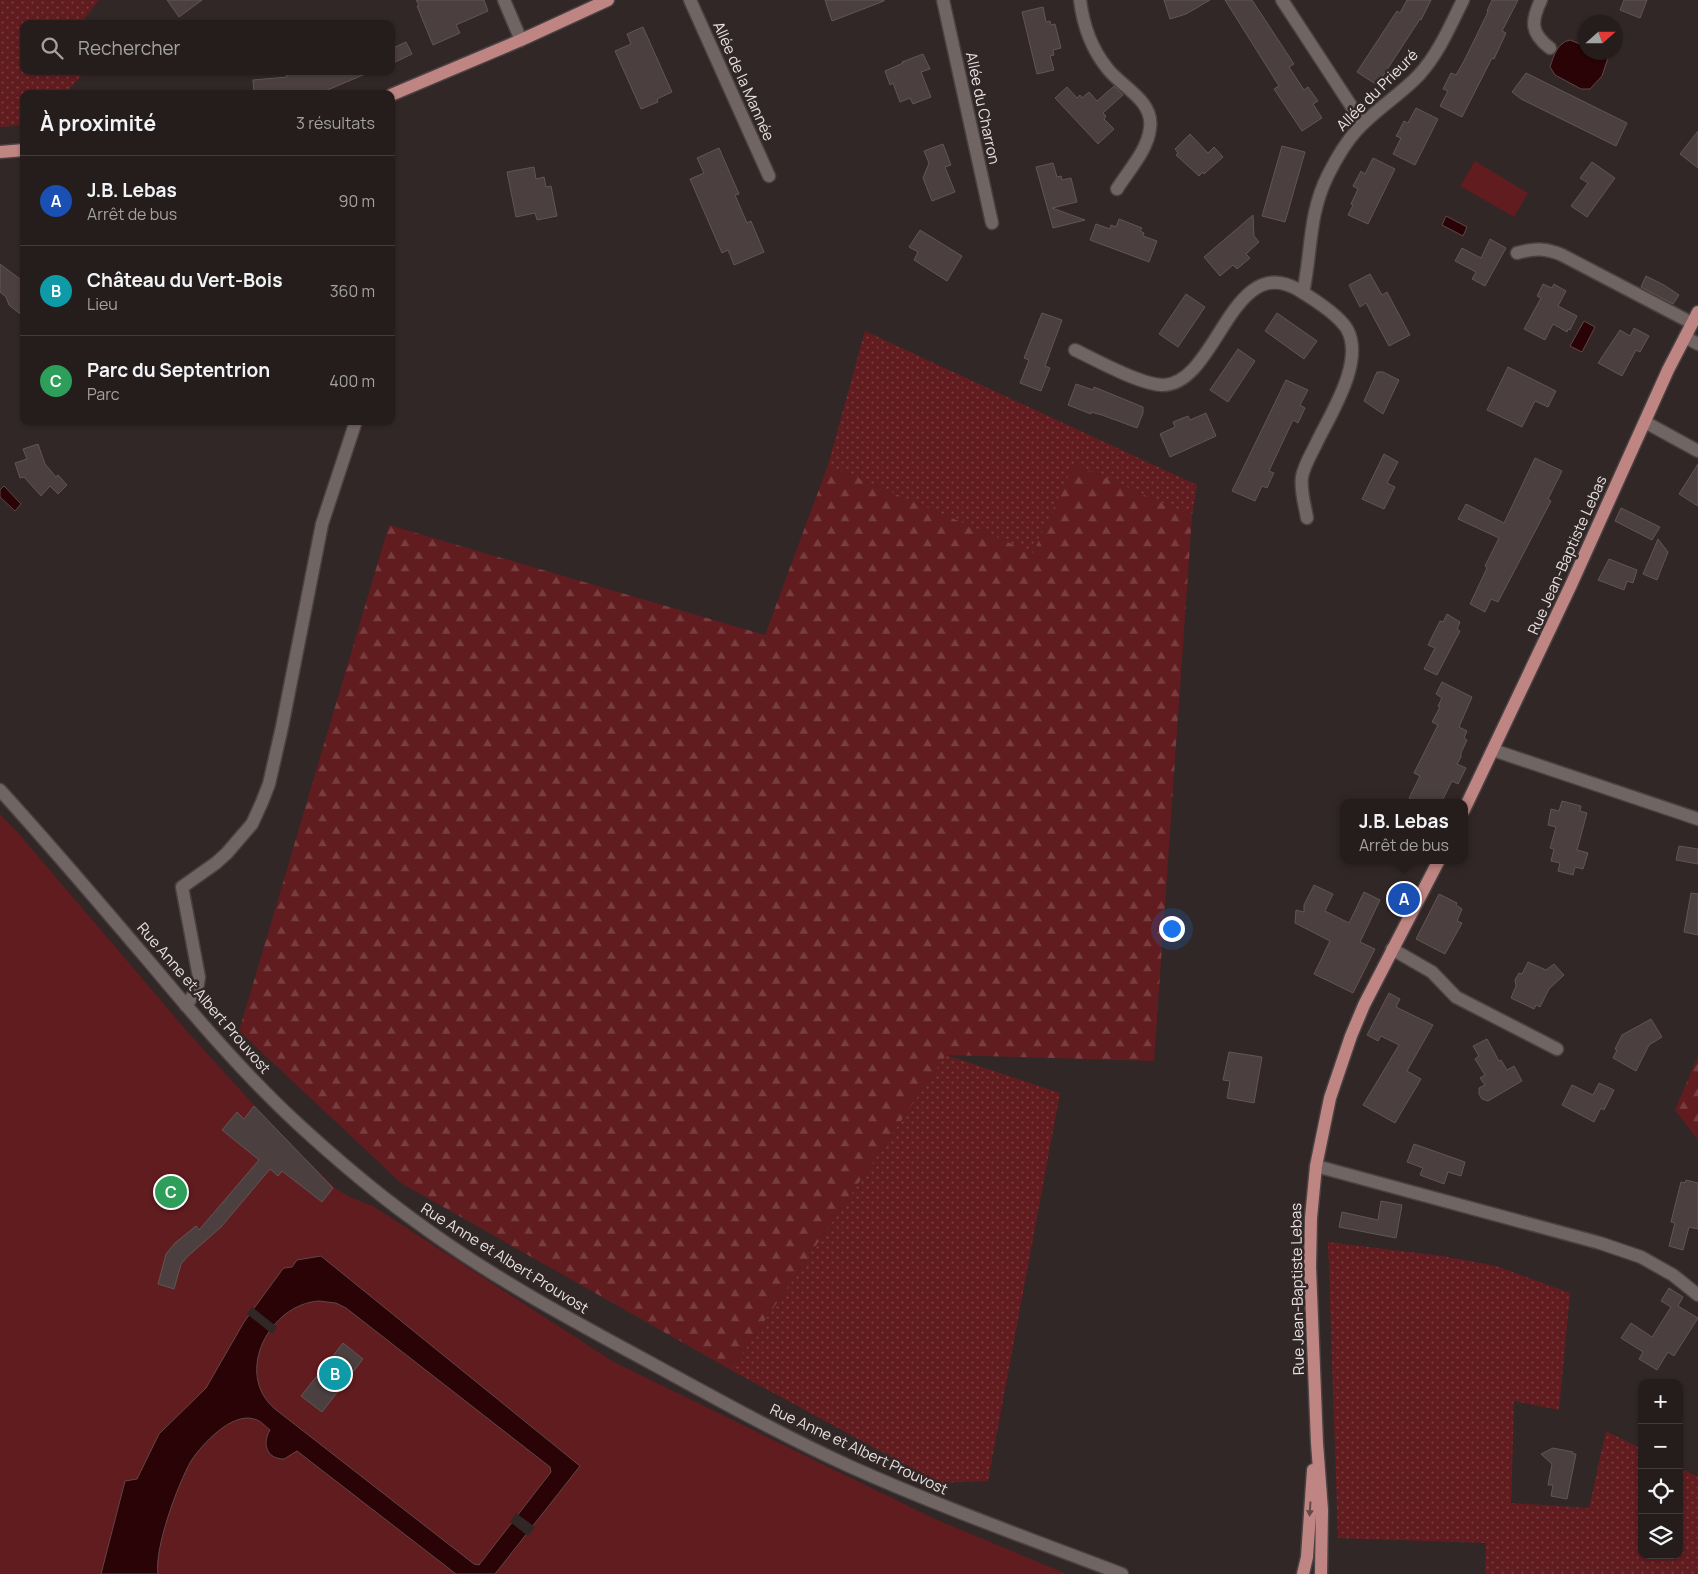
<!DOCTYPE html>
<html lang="fr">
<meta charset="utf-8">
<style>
body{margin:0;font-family:Manrope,sans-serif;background:#312a29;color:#f1f3f6}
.controls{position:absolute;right:15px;bottom:15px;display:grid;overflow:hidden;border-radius:10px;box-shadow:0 1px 4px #0004}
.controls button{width:45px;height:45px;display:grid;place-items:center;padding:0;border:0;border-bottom:1px solid #423b3b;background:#251d1c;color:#f1f3f6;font:25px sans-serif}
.compass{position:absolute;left:1578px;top:15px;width:45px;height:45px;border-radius:50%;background:#251d1c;box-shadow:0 1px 4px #0004;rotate:69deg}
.you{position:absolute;left:1171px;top:928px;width:18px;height:18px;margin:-12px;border:4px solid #fff;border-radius:50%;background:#1a73e8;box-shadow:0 0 0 8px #1a73e833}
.badge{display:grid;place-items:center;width:32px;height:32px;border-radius:50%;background:#0b8043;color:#fff;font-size:16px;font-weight:700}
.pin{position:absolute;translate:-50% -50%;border:2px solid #fff;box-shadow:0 1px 5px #0006}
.popup{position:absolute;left:1340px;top:799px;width:128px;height:65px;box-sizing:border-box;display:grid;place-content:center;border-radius:10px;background:#251d1c;filter:drop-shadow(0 1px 4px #0005);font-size:16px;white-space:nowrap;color:#a3a2a3}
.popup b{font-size:19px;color:#f1f3f6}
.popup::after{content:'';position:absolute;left:50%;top:100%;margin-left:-10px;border:10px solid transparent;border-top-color:#251d1c}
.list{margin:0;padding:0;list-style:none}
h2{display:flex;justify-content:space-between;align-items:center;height:65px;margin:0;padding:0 20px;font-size:21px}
h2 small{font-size:16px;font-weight:400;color:#a3a2a3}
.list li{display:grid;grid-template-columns:32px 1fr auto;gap:15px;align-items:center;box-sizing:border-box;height:90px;padding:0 20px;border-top:1px solid #423b3b}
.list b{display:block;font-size:19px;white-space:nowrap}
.list p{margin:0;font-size:16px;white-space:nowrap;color:#a3a2a3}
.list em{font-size:16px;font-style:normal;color:#a3a2a3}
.icon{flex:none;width:28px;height:28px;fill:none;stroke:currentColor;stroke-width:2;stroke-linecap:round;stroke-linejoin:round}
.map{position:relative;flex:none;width:1698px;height:1574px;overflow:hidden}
.search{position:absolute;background:#251d1c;box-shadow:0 1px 4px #0004;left:20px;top:20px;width:375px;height:55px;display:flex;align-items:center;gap:12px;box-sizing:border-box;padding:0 18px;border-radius:10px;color:#a3a2a3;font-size:19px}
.panel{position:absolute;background:#251d1c;box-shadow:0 1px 4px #0004;left:20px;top:90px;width:375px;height:335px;border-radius:10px}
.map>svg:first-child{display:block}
.grass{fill:url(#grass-dots)}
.forest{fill:url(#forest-firs)}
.park{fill:#611c1f}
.water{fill:#290305;stroke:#634647;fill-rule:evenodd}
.pier{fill:#312726}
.building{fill:#4b403f;stroke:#615655}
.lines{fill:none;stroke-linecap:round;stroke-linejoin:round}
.minor-casing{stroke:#4a4242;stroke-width:15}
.major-casing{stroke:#4a4242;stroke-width:15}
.minor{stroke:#716564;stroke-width:12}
.major{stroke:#bf8583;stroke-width:12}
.oneway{fill:#634847}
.labels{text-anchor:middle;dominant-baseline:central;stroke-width:5;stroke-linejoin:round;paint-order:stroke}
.street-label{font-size:15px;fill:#e9e2e2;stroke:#312726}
</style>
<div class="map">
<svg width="1698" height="1574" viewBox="0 0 1698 1574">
<defs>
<pattern id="grass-dots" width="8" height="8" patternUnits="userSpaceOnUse" patternTransform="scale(1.25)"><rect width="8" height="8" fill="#611c1f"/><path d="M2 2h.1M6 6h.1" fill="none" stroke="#783d3f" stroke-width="1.8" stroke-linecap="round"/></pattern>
<pattern id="forest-firs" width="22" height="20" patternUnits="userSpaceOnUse" patternTransform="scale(1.25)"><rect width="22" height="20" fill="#611c1f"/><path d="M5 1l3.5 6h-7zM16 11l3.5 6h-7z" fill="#783d3f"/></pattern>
</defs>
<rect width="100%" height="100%" fill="#312726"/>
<path class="grass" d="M0,0H99L80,24H24V71H76L81,76L65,94H24V125L0,127Z
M865,331L1197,485L1192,516L1074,464L1033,553L828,465Z
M946,1055L1060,1093L988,1481L939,1483L731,1370Z
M1328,1242L1442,1256L1496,1266L1570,1293L1559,1410L1514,1401L1511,1503L1589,1508L1606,1431L1642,1449V1555H1679V1467L1698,1477V1574H1485L1486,1543L1338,1538Z"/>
<path class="forest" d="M1074,464L1192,516L1154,1061L946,1055L731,1370L401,1183L239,1031L389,525L765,635L828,465L1033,553Z
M1698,1056V1140L1675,1110Z"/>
<path class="park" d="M1475,161L1528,193L1514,217L1460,186Z
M0,814L20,835L186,1030L272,1125L335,1188L350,1197L373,1206L614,1362L935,1519L1067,1574H0Z"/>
<path class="water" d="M1570,40L1585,46L1586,52L1605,53L1608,58L1602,76L1590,89H1581L1555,75L1550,67C1554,55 1557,43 1570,40Z
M1446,216L1467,227L1463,236L1442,225Z
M1584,321L1595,327L1582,352L1570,346Z
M4,486L21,504L15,511L0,497V490Z
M321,1256L580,1466L495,1574H456L297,1451L284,1459C266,1459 262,1443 270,1430C265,1426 260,1420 254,1419C232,1412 202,1444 191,1461C178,1484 154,1548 158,1574H101L125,1481L137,1479L159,1434L206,1388L244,1322L282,1270L284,1268L292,1267L297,1260ZM319,1301L336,1303L346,1308L550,1467L551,1472L479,1565L474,1564L275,1409C233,1373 270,1304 319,1301Z"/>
<path class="pier" d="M252,1307L277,1327L272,1334L247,1314Z
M516,1513L535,1527L528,1536L510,1522Z"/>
<path class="building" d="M167,0H202L179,17Z
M416,0H484L488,11L456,25L460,33L433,45L417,6L419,5Z
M825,0H884V1L832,21Z
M1164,0H1210L1186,14L1170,19Z
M1225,0H1252L1294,64L1289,67L1304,90L1308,87L1318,101L1313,104L1322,118L1302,131L1274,89L1279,86Z
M1407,0H1431L1421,20L1420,19L1377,85L1357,72L1397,11L1400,13Z
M1492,0H1518L1502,31L1506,33L1494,59L1492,58L1462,117L1440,106L1448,91L1443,89L1451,73L1456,75L1464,61L1488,12L1487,11Z
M1624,0H1647L1640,18L1620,10Z
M1043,7L1046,22L1050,21L1051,25L1055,24L1061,48L1053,50L1054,55L1050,56L1054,70L1037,74L1022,12Z
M643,27L672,92L657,99L658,102L641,109L615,51L631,44L627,34Z
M406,42L412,54L391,64V49Z
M923,54L930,69L921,72L931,97L913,104L910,98L900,102L893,83L890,85L885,71L903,63L902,62Z
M285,71H370V72L318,94H254L253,80L287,77Z
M1526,73L1627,123L1616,146L1521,99L1512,92Z
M1114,86L1123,95L1103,113L1106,116L1104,119L1114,129L1098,144L1055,98L1067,87L1077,98L1080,95L1082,98L1089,92L1097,101Z
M1416,108L1438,119L1415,165L1393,154L1401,138L1396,136L1400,129L1404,121L1408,123Z
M1698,131V168L1680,154Z
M1190,134L1208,153L1214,147L1223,157L1204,174L1203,172L1199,176L1176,155L1178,153L1175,149Z
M943,144L951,165L945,167L955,192L932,201L923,178L929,163L924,151Z
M1282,146L1305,152L1285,222L1262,216Z
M719,148L739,194L735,195L747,223L751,221L764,252L734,265L728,250L722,253L690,179L704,173L697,158Z
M1373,158L1395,169L1368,224L1348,215L1353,205L1351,204L1358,189L1353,186L1361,171L1365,174Z
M1592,162L1615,178L1587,217L1571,206L1588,183L1580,178Z
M1053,163L1057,177L1061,176L1062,180L1071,178L1077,202L1052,208L1085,220L1053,228L1036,167Z
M534,167L536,179L544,177L546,187L551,186L557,216L537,220L535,213L516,217L507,172Z
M1253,215L1254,236L1259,242L1246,254L1250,258L1237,269L1233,265L1220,276L1204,257Z
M1119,219L1142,228L1140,231L1144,233L1143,236L1157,241L1149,262L1090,240L1096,224L1110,229L1111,225L1116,227Z
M920,230L962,256L947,281L914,260L918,252L909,247Z
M1490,239L1506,248L1485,286L1472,279L1476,272L1455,261L1462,248L1481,258Z
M0,264L24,282V317L9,305L6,297L0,292Z
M1370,274L1382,295L1387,292L1410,335L1389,346L1366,303L1360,307L1349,285Z
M1646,276L1664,285L1679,295L1673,304L1641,287Z
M1543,284L1552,288L1554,284L1566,291L1558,306L1577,316L1570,330L1568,329L1567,332L1553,324L1545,340L1524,329L1541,298L1537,296Z
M1186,294L1205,307L1178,347L1159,334Z
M1042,313L1062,320L1045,366L1050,368L1041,391L1020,383L1029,360L1024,358Z
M1277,313L1317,341L1304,359L1265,331Z
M1634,328L1649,336L1640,352L1636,350L1622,376L1598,363L1620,330L1630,336Z
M1238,349L1255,361L1228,402L1210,390Z
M1508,367L1556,391L1548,407L1535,401L1522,427L1487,410Z
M1377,372H1383L1399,380L1383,414L1364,401Z
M1286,380L1308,390L1300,405L1305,408L1298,423L1293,420L1269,471L1274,473L1270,481L1267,488L1262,486L1255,501L1232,491Z
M1076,384L1093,390L1094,387L1143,407V413L1137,428L1102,415L1091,412V414L1068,405Z
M1206,413L1216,436L1170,457L1160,434L1175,427L1173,422L1188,416L1190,420Z
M38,444L45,464L56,477L58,475L67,485L58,494L50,486L41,496L24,477L20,478L15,463L27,459L23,449Z
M1384,454L1398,462L1387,483L1395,487L1384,509L1362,499Z
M1535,458L1562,471L1548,499L1551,501L1498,602L1491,599L1485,612L1470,604L1487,568L1485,566L1499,538L1458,519L1466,504L1504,523Z
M1698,464V506L1679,494Z
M1621,508L1660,527L1652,540L1615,521Z
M1658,539L1668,552L1657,580L1643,574Z
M1609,559L1637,570L1633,583L1627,581L1624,590L1598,580Z
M1447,614L1460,622L1457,629L1460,631L1437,675L1424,669L1435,648L1428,645L1440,621L1443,622Z
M1442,682L1472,697L1459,727L1467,731L1464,738L1467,740L1461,753V757L1457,764L1466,768L1458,784L1452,781L1441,803H1418L1409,798L1420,776L1414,773L1438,725L1432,722L1440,707L1438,706L1442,698L1436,694Z
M1562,801L1581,806L1580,811L1587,813L1577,850L1588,853L1583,869L1575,867L1573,875L1558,871L1560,863L1551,861L1554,849L1550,848L1556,827L1548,825L1551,809L1559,811Z
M1679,846L1698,849V864L1676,860Z
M1314,885L1333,894L1325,911L1349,923L1364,892L1380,900L1360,942L1375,949L1353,993L1314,974L1330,941L1295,923L1296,910L1304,912V905Z
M1691,893L1698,894V935L1684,932Z
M1439,894L1457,903L1456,905L1462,909L1457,921L1462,923L1445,954L1416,939Z
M1528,962L1546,970L1554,964L1564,975L1549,989L1540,1007L1536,1005L1534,1009L1511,998L1516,986L1515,980L1519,973L1522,974Z
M1389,993L1400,999L1396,1007L1433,1025L1407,1071L1421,1079L1395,1123L1363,1105L1399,1045L1381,1036L1378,1041L1367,1035Z
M1651,1019L1662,1037L1649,1045L1636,1071L1613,1058L1617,1050L1615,1049L1622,1035Z
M1487,1039L1499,1061L1501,1060L1507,1070L1514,1066L1522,1081L1488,1101L1482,1099L1479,1094V1088L1485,1085L1480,1078L1485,1075L1475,1059L1479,1056L1473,1046Z
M1229,1052L1262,1057L1254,1103L1227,1098L1230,1081L1223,1080Z
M1599,1083L1614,1090L1604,1110L1601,1108L1594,1122L1562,1105L1572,1085L1593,1095Z
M254,1106L333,1188L322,1202L282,1171L278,1176L270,1169L221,1227L188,1256L181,1264L174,1289L158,1284L166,1254L175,1243L196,1226L199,1230L259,1160L222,1130L237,1112L244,1119Z
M1414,1144L1465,1162L1461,1176L1448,1172L1444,1184L1420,1175L1423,1168L1407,1162Z
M1686,1180L1698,1183V1229L1689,1227L1683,1250L1669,1246L1675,1223L1671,1222L1681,1182L1685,1183Z
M1381,1201L1402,1205L1396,1238L1339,1227L1342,1212L1378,1220Z
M1669,1288L1683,1297L1678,1306L1698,1318L1674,1356L1668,1352L1657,1370L1639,1359L1643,1352L1621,1338L1631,1323L1652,1337L1671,1307L1661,1301Z
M343,1343L363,1359L322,1412L301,1396Z
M1553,1448L1573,1452V1454H1576L1567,1499L1551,1496L1553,1485H1548L1552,1464L1541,1454Z"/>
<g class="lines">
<defs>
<path id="minor" d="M504,0L521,40
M690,0L769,176
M943,0L992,223
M1080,0C1083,24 1091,48 1107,68C1121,87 1154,100 1150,128C1148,150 1128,171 1117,189
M1282,0L1363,124
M1541,0C1531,21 1530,33 1550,48
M1517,253C1534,248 1546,248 1562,255L1692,323
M1303,293C1312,251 1308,215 1328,175C1336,159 1345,143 1357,130C1375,110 1400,95 1419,75C1439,53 1450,26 1463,0
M1685,337L1698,344
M1075,350C1096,360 1141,385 1163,385C1217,384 1231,252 1297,289C1312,298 1338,314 1347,329C1365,361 1331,413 1317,442C1312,453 1304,465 1302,477C1300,491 1305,505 1307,518
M1645,422L1698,451
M1493,750L1698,819
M0,790C52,847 102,906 152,965C198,1020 245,1075 298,1124C334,1157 371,1189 411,1218C482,1271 560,1314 638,1356C708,1394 777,1433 849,1466C938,1506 1030,1539 1122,1574
M1392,949L1432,972L1456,997L1557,1049
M186,1006L197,989L199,977L182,887L216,863L227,853L252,824L262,802L269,784L282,727L322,524L356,421
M1316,1166L1600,1243L1641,1257L1673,1275L1698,1295"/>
<path id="major" d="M391,95L521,40L608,0
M0,152L24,150
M1464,810L1571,585L1668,370L1698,312
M1303,1574L1307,1557L1313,1470
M1321,1574L1322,1510L1317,1443L1310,1267L1311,1218L1316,1166L1330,1098L1351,1036L1364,1005L1439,860"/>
</defs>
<use href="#minor" class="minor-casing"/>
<use href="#major" class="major-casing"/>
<use href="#minor" class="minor"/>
<use href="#major" class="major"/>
</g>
<defs><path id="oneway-solid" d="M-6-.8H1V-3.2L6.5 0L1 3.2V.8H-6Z" transform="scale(1.25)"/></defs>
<use class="oneway" href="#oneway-solid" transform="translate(1310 1509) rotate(94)"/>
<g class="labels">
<g class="street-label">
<text transform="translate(744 81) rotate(66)">Allée de la Mannée</text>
<text transform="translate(1377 90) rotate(-45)">Allée du Prieuré</text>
<text transform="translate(983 108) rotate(78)">Allée du Charron</text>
<text transform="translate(1567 555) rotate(-66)">Rue Jean-Baptiste Lebas</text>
<text transform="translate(204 998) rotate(49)">Rue Anne et Albert Prouvost</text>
<text transform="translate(505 1258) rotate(32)">Rue Anne et Albert Prouvost</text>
<text transform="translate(1297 1289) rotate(-91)">Rue Jean-Baptiste Lebas</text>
<text transform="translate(859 1449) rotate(25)">Rue Anne et Albert Prouvost</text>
</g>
</g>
</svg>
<div class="controls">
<button>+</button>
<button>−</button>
<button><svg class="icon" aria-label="locate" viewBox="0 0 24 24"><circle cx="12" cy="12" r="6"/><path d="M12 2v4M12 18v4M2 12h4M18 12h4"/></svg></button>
<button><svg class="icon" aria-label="layers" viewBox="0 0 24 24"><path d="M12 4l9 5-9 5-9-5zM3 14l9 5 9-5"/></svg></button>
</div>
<svg class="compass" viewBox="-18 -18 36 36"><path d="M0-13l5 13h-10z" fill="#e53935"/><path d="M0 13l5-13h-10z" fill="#a3a2a3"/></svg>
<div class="you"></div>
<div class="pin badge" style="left:1404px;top:899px;background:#1a4fb4">A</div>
<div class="popup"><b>J.B. Lebas</b>Arrêt de bus</div>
<div class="pin badge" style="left:335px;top:1374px;background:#0f9aa8">B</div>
<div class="pin badge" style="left:171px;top:1192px;background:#2e9e5b">C</div>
<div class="search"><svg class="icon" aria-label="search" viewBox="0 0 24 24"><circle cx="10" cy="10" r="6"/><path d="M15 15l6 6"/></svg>Rechercher</div>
<section class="panel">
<h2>À proximité<small>3 résultats</small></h2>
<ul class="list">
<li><span class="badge" style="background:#1a4fb4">A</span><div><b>J.B. Lebas</b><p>Arrêt de bus</p></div><em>90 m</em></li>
<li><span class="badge" style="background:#0f9aa8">B</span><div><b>Château du Vert-Bois</b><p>Lieu</p></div><em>360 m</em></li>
<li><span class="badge" style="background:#2e9e5b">C</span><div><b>Parc du Septentrion</b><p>Parc</p></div><em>400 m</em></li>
</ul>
</section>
</div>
